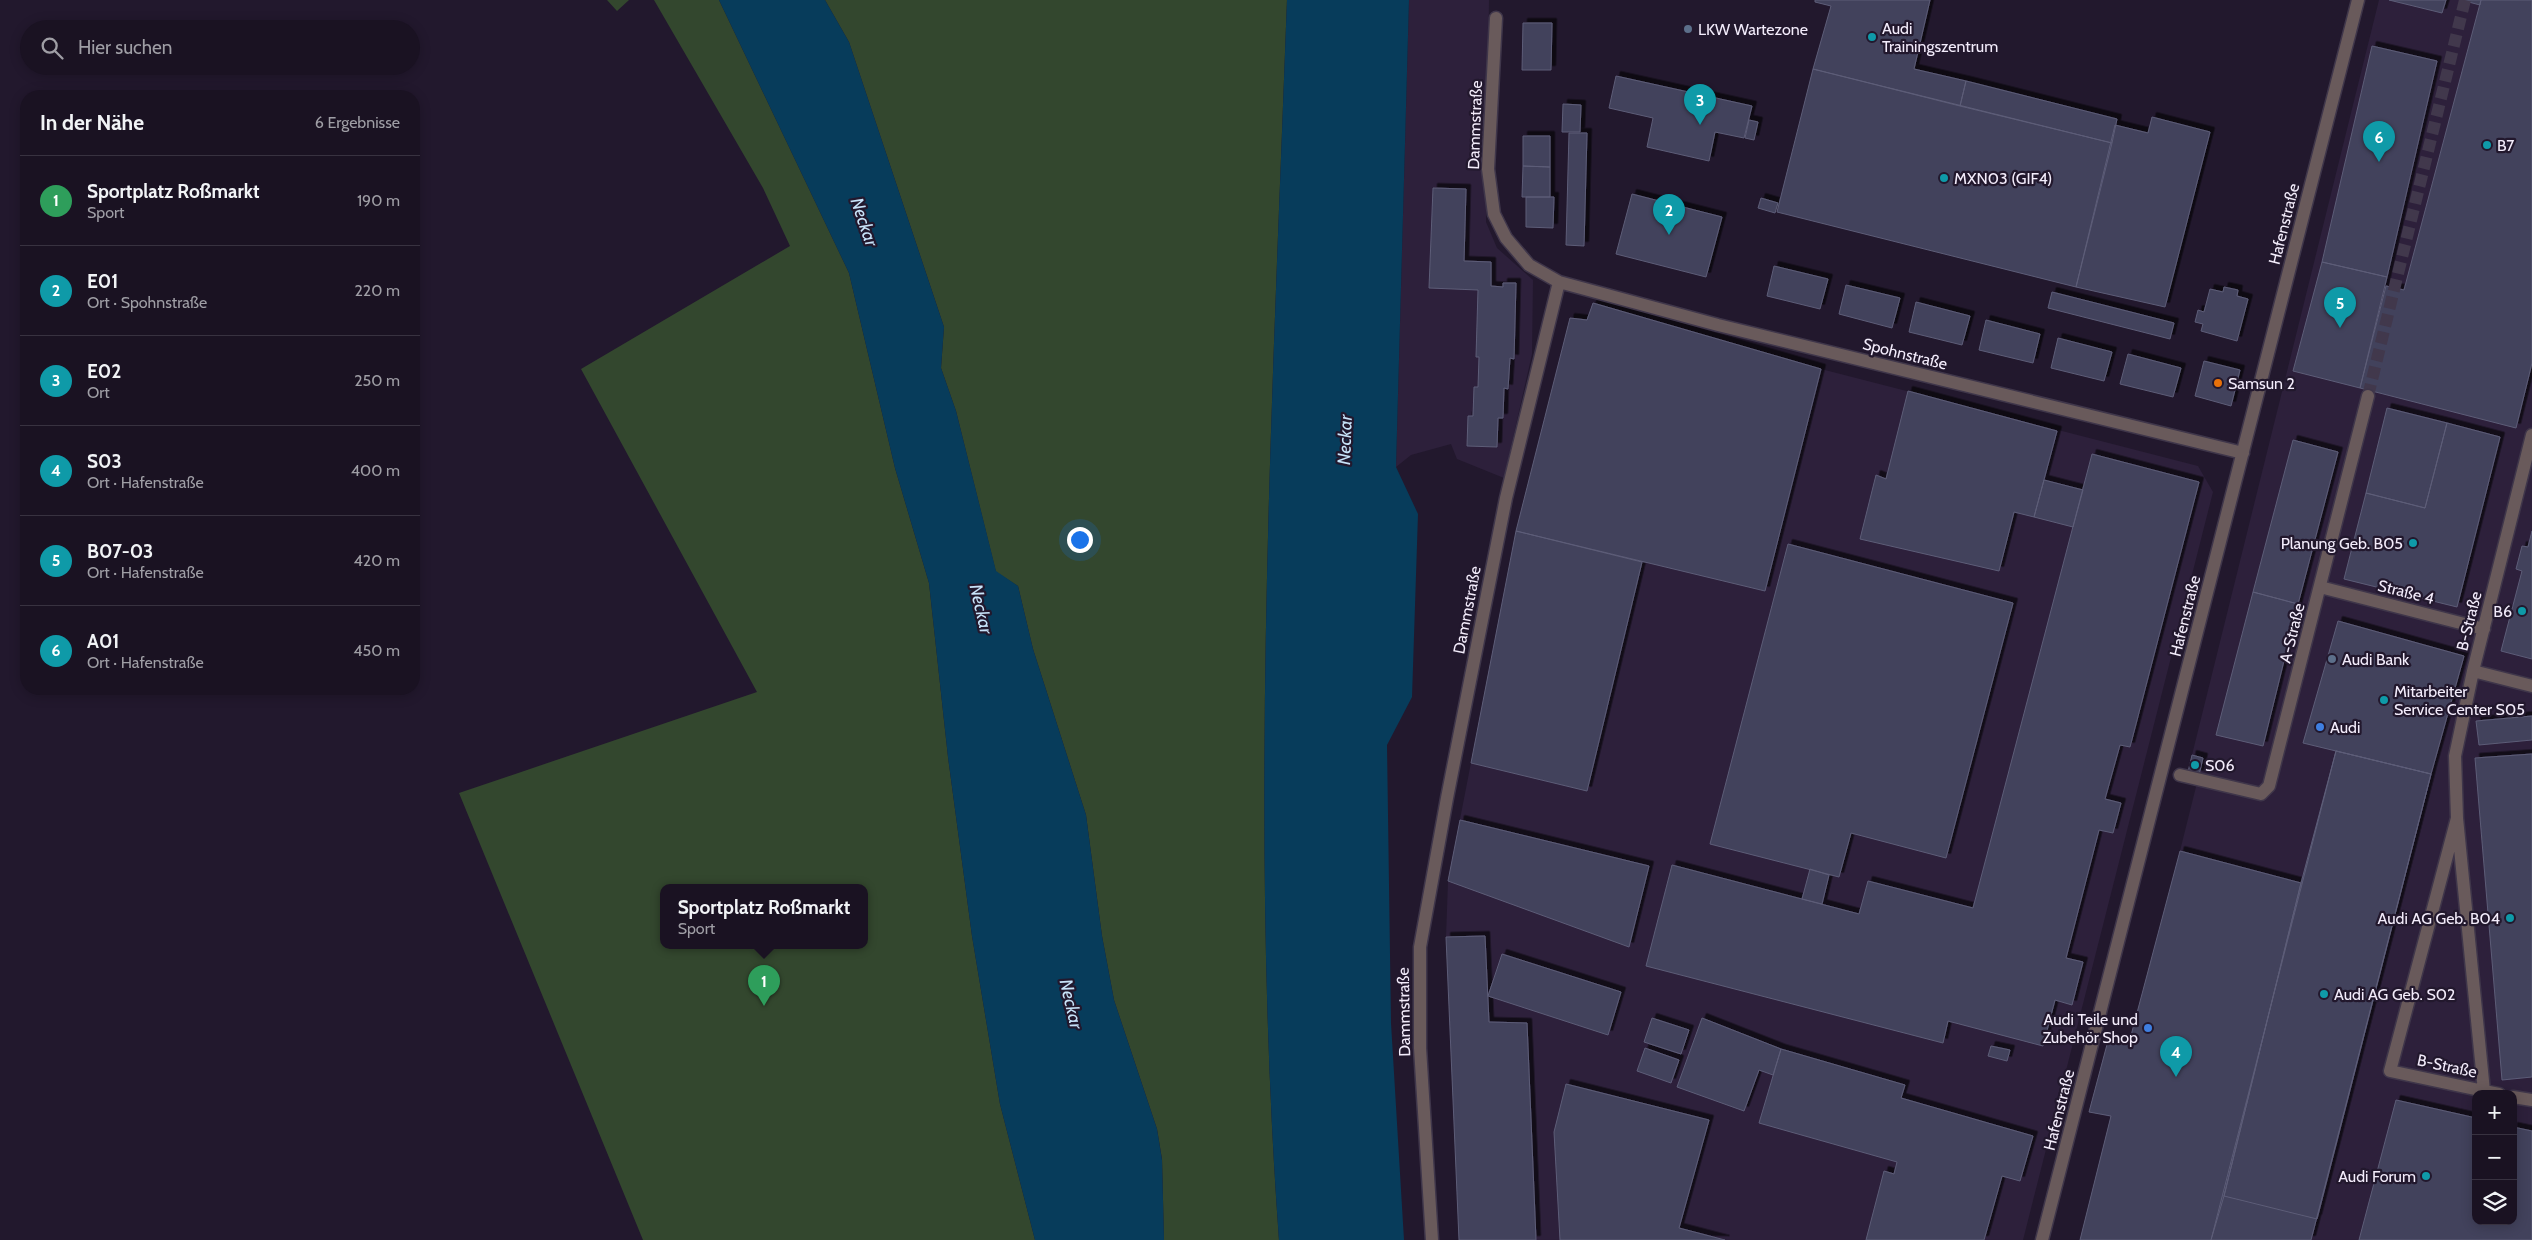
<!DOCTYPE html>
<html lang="de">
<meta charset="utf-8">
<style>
body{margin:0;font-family:Cabin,sans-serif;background:#231b2a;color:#f1f3f6}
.controls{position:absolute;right:15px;bottom:15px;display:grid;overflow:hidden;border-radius:10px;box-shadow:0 2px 12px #0003}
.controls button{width:45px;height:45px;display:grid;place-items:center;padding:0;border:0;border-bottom:1px solid #383240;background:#1a1222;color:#f1f3f6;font:25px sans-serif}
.you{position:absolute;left:1079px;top:539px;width:18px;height:18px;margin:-12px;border:4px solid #fff;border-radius:50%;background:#1a73e8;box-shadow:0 0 0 8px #1a73e833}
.badge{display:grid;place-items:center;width:32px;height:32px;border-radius:50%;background:#ea580c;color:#fff;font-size:16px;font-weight:700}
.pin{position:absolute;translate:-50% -41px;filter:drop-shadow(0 1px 2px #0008)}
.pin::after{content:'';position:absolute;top:26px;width:18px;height:15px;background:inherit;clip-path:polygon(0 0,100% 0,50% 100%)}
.popup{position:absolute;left:660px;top:884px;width:208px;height:65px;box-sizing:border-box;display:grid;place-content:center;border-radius:10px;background:#1a1222;filter:drop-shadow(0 1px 4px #0005);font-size:16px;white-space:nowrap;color:#9f9ea5}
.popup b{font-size:19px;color:#f1f3f6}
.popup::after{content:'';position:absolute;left:50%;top:100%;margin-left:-10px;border:10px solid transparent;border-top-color:#1a1222}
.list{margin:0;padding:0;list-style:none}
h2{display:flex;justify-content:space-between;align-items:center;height:65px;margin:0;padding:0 20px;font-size:21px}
h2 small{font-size:16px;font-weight:400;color:#9f9ea5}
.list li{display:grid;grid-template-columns:32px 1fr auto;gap:15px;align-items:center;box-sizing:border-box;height:90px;padding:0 20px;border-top:1px solid #383240}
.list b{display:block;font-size:19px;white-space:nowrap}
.list p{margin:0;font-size:16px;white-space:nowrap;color:#9f9ea5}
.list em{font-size:16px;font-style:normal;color:#9f9ea5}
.icon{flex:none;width:28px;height:28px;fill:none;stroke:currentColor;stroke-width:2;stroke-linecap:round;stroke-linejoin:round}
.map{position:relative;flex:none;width:2532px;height:1240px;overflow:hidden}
.search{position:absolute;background:#1a1222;box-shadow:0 2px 12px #0003;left:20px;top:20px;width:400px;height:55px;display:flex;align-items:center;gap:12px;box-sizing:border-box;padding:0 18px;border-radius:28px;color:#9f9ea5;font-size:19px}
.panel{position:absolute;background:#1a1222;box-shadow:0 2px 12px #0003;left:20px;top:90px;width:400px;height:605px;border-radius:20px}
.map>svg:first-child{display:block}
.built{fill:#2d203b;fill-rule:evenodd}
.green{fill:#33472e;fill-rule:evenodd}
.water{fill:#073c5b}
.building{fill:#42425b;stroke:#5d5d78;filter:url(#shadow)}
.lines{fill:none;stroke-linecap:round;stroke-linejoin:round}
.minor-tunnel{stroke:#41384c;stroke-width:12;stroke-dasharray:12 6;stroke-linecap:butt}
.minor-casing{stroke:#3f364a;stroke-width:15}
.minor{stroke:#695a5b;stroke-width:12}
.service-dot{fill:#5c6f8a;stroke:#22182d;stroke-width:2}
.culture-dot{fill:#0f9aa8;stroke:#22182d;stroke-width:2}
.food-dot{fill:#e8710a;stroke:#22182d;stroke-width:2}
.shop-dot{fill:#3f7fe0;stroke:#22182d;stroke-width:2}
.labels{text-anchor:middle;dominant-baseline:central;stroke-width:4.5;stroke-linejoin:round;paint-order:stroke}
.poi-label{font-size:16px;fill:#f3ecfb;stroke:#22182d;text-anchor:start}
.street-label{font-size:16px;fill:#f3ecfb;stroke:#22182d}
.water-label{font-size:18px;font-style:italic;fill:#c8e4fa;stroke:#22182d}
</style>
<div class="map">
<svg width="2532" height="1240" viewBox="0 0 2532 1240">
<defs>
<filter id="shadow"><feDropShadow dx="4.5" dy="-4.5" stdDeviation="0" flood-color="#0009"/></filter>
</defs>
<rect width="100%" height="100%" fill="#22182d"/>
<path class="built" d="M1409,0H1489L1486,222L1497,248L1533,280L1532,354L1504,478L1457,459L1451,444L1411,455L1396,467Z
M2379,0H2532V1240H2080L2111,1117L2089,1112L2109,1037L2129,1042L2180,851L2199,775L2188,772L2192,755ZM2476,1094H2513V1221H2476Z
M1593,303L1821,369L2198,466L2213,492L2023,1240H1459L1446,937L1448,881L1516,531L1570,318L1587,320Z"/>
<path class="green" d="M607,0H629L617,11Z
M654,0H719L849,273L895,468L929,583L948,757L972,936L1000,1104L1035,1240H643L459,793L757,692L581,369L790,246L763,188ZM664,887H864V945H664Z
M825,0H1287C1272,413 1249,827 1279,1240H1164L1162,1159L1157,1129L1114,1000L1102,936L1086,815L1033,649L1018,586L996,572L956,411L941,368L944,327L849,42Z"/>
<path class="water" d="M719,0H825L849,42L944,327L941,368L956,411L996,571L1018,586L1033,649L1086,815L1102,936L1114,1000L1157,1129L1162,1160L1164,1240H1035L1000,1104L972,936L948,757L929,583L895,468L849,273Z
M1287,0H1409L1396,467L1418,514L1412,697L1387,745L1391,1023L1404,1240H1279C1249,828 1272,413 1287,0Z"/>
<path class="building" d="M1815,0H1930L1914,69L1966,81L1960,106L1813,69L1831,6L1815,2Z
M2389,0H2446L2442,13Z
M2461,0H2481L2480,5Z
M2481,0H2532V363L2516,428L2360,388L2386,286L2404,290Z
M1523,23H1552L1551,70H1522Z
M2372,46L2437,61L2387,277L2322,262Z
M1813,69L2112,143L2076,287L1777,212Z
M1616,76L1752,106L1744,138L1715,132L1709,161L1647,147L1653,118L1609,108Z
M1966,81L2117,119L2112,143L1960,106Z
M1563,104L1581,105L1580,132H1562Z
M2152,117L2210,132L2165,307L2076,287L2115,125L2148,133Z
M1749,120L1758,122L1754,140L1745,138Z
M1569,133H1587L1584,246L1566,245Z
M1523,136H1550V167L1523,166Z
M1523,166L1550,167V197H1522Z
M1433,188L1466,189L1464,261L1491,262V286L1503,287V283H1516L1514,359L1510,358L1508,389L1504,388L1503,418H1498L1497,447L1467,446L1468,416H1473L1474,387H1478L1479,357H1476L1478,290L1429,288Z
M1632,194L1722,217L1706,277L1616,254Z
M1526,197H1554L1553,228L1526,227Z
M1761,198L1778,203L1775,213L1758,208Z
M2322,262L2387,277L2360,388L2293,371Z
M1774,266L1828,279L1820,309L1767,296Z
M1846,285L1900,298L1892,328L1839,314Z
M2224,287L2238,290L2237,296L2248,299L2237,341L2201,331L2203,324L2195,322L2198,310L2204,312L2210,289L2223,292Z
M2052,292L2174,323L2170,339L2048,308Z
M1916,302L1970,316L1962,345L1909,332Z
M1593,303L1821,369L1765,591L1516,531L1570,318L1587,320Z
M1986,320L2040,334L2033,363L1979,350Z
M2058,338L2112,352L2104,381L2051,368Z
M2128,354L2181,368L2173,397L2120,384Z
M2204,361L2240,370L2231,406L2195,396Z
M1908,391L2057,431L2034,517L2014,512L1999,571L1860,539L1876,475L1886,479Z
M2387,408L2447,423L2425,508L2366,493Z
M2447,423L2500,437L2457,607L2344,579L2366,493L2425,508Z
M2293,440L2338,452L2298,604L2253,592Z
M2092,454L2199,482L2130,747L2120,745L2105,799L2121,803L2113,833L2099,830L2066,958L2083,962L2072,1005L2055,1000L2043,1046L1948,1021L1943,1043L1646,966L1672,865L1859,914L1868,881L1973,908Z
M2044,480L2083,490L2073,527L2034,517Z
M1516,531L1642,562L1587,791L1471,763Z
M2532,531V659L2501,651L2522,571L2516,569L2522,546L2528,547Z
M1788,544L2013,603L1946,858L1851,833L1839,877L1710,844Z
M2253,592L2298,604L2263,746L2216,735Z
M2338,621L2464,656L2431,774L2303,743Z
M2532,716V740L2479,745L2476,721Z
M2336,751L2431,774L2311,1240H2211Z
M2336,751L2431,774L2317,1219L2224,1196L2301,883Z
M2532,754V1077L2502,1080L2475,758Z
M2192,755L2203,758L2199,775L2188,772Z
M1460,820L1649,866L1629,947L1448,881Z
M2180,851L2301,883L2224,1196L2211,1240H2080L2111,1116L2089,1112L2109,1037L2129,1043Z
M1810,869L1829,875L1822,904L1802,899Z
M1485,936L1489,1022L1527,1023L1536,1240H1459L1446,937Z
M1502,954L1621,992L1608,1035L1488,996Z
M1652,1018L1689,1030L1681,1054L1644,1042Z
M1702,1018L1781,1049L1773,1075L1759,1070L1744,1111L1677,1087Z
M1991,1046L2010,1050L2007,1061L1988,1056Z
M1645,1048L1679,1060L1671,1083L1637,1071Z
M1781,1049L1905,1085L1901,1098L2033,1136L2020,1181L2002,1176L1984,1240H1866L1884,1171L1894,1174L1897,1162L1759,1123Z
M1566,1084L1709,1120L1679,1228L1725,1240H1560L1554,1132Z
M2396,1100L2476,1118V1221H2513V1127L2532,1131V1240H2359Z"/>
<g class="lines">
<path class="minor-tunnel" d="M2368,396L2465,0"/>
<defs>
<path id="minor" d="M1496,18L1488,169L1494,214L1506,238L1529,265L1559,282L1718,325L2243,453
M2320,587L2484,629
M2473,671L2532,686
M2180,775L2261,794L2269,786L2368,396
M2457,818L2484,1091L2390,1071L2457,818L2455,756L2473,671L2532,435
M2484,1091L2499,1094
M2513,1097L2532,1100
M1432,1240L1420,1048V947L1447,798L1506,498L1559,282
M2042,1240L2358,0"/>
</defs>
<use href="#minor" class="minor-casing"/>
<use href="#minor" class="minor"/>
</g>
<g class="service-dot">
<circle cx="1688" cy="29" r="5"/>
<circle cx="2332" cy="659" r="5"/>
</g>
<g class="culture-dot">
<circle cx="1872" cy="37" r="5"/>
<circle cx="2487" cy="145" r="5"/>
<circle cx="1944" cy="178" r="5"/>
<circle cx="2413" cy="543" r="5"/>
<circle cx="2522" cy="611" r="5"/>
<circle cx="2384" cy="700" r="5"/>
<circle cx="2195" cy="765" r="5"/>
<circle cx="2510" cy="918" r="5"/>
<circle cx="2324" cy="994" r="5"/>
<circle cx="2426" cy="1176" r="5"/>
</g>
<circle class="food-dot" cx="2218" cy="383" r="5"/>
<g class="shop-dot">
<circle cx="2320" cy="727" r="5"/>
<circle cx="2148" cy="1028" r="5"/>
</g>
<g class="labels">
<g class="poi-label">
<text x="1882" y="28">Audi<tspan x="1882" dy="18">Trainingszentrum</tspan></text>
<text x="1698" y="29">LKW Wartezone</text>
<text x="2497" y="145">B7</text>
<text x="1954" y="178">MXN03 (GIF4)</text>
<text x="2228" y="383">Samsun 2</text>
<text x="2403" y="543" text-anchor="end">Planung Geb. B05</text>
<text x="2512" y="611" text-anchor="end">B6</text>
<text x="2342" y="659">Audi Bank</text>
<text x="2394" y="691">Mitarbeiter<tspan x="2394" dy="18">Service Center S05</tspan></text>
<text x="2330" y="727">Audi</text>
<text x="2205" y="765">S06</text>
<text x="2500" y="918" text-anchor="end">Audi AG Geb. B04</text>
<text x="2334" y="994">Audi AG Geb. S02</text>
<text x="2138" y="1019" text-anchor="end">Audi Teile und<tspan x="2138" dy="18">Zubehör Shop</tspan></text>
<text x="2416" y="1176" text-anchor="end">Audi Forum</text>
</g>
<g class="street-label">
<text transform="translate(1475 125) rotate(-88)">Dammstraße</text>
<text transform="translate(2284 224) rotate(-76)">Hafenstraße</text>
<text transform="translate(1905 354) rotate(14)">Spohnstraße</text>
<text transform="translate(2406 592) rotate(14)">Straße 4</text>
<text transform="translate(1467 610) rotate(-79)">Dammstraße</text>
<text transform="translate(2185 616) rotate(-76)">Hafenstraße</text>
<text transform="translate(2469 621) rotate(-76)">B-Straße</text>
<text transform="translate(2292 633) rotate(-76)">A-Straße</text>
<text transform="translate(1404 1012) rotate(-91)">Dammstraße</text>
<text transform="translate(2447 1066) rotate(12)">B-Straße</text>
<text transform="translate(2059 1110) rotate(-76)">Hafenstraße</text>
</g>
<g class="water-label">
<text transform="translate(864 222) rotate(71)">Neckar</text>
<text transform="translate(1345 440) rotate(-88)">Neckar</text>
<text transform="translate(981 609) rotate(77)">Neckar</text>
<text transform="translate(1071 1004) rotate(77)">Neckar</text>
</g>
</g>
</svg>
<div class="controls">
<button>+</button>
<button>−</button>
<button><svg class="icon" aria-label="layers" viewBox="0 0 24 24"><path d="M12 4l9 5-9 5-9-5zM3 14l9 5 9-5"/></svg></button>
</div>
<div class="you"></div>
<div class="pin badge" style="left:764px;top:1006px;background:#2e9e5b">1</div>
<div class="popup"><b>Sportplatz Roßmarkt</b>Sport</div>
<div class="pin badge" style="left:1669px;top:235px;background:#0f9aa8">2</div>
<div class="pin badge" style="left:1700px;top:125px;background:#0f9aa8">3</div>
<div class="pin badge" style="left:2176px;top:1077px;background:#0f9aa8">4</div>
<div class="pin badge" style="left:2340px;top:328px;background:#0f9aa8">5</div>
<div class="pin badge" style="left:2379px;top:162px;background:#0f9aa8">6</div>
<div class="search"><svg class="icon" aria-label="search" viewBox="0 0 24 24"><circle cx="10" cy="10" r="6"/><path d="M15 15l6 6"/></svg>Hier suchen</div>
<section class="panel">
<h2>In der Nähe<small>6 Ergebnisse</small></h2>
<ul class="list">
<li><span class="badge" style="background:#2e9e5b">1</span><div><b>Sportplatz Roßmarkt</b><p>Sport</p></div><em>190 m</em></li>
<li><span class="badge" style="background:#0f9aa8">2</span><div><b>E01</b><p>Ort · Spohnstraße</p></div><em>220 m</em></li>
<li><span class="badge" style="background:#0f9aa8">3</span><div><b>E02</b><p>Ort</p></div><em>250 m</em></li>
<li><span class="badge" style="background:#0f9aa8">4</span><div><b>S03</b><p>Ort · Hafenstraße</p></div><em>400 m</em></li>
<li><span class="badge" style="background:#0f9aa8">5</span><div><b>B07-03</b><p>Ort · Hafenstraße</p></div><em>420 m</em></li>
<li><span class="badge" style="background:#0f9aa8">6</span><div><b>A01</b><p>Ort · Hafenstraße</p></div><em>450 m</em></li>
</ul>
</section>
</div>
